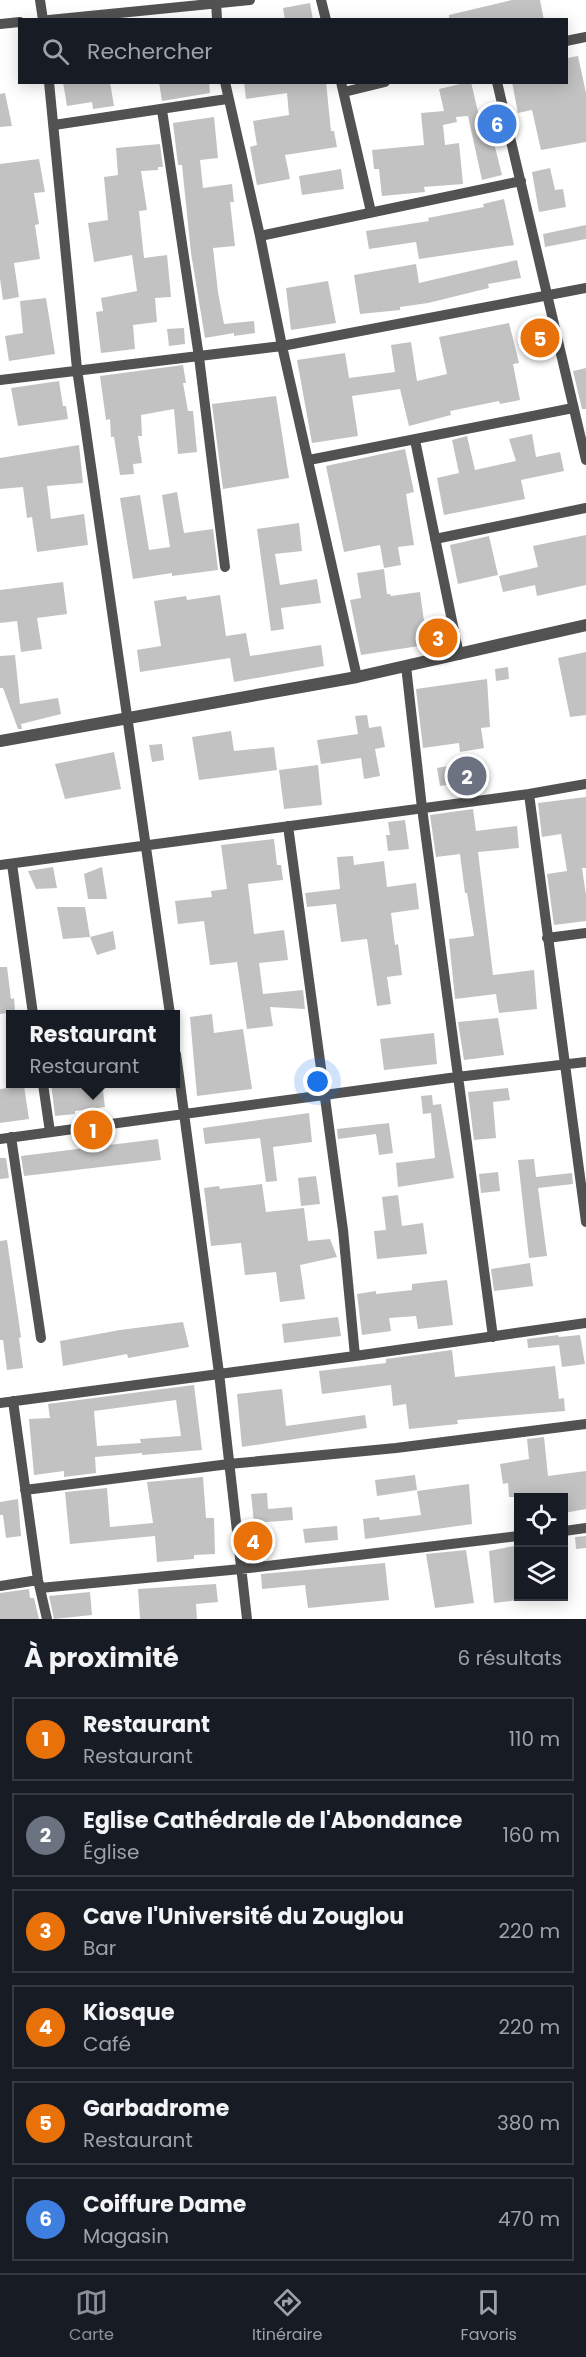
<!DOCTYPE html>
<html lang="fr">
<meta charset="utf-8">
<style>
body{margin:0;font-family:Poppins,sans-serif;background:#20242c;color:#f1f3f6}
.controls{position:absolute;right:18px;bottom:18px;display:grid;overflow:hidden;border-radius:0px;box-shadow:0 3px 15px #0003}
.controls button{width:54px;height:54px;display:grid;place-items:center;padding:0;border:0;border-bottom:2px solid #363941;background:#171b24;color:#f1f3f6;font:30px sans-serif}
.you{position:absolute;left:318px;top:1082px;width:21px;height:21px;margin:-15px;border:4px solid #fff;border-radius:50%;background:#1a73e8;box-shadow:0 0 0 9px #1a73e833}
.badge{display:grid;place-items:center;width:39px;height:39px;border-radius:50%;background:#8c9099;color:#fff;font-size:20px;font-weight:700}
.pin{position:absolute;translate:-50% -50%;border:3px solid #fff;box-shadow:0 2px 6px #0006}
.popup{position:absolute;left:6px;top:1010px;width:174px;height:78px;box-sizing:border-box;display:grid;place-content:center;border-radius:0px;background:#171b24;filter:drop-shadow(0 2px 4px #0005);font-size:20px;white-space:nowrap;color:#9ea1a6}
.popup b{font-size:22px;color:#f1f3f6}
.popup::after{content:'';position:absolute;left:50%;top:100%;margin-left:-12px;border:12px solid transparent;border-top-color:#171b24}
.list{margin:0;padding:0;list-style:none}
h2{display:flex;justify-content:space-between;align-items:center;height:78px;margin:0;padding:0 24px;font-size:26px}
h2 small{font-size:20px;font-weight:400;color:#9ea1a6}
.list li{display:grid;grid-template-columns:39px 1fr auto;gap:18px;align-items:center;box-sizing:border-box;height:84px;margin:0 12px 12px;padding:0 12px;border:2px solid #363941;border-radius:0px}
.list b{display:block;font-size:22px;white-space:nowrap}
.list p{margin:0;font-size:20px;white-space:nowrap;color:#9ea1a6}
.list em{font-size:20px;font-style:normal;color:#9ea1a6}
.icon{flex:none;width:33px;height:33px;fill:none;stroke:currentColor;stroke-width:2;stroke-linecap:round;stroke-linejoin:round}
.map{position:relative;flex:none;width:586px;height:1619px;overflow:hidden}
.search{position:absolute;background:#171b24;box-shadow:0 3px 15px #0003;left:18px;right:18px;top:18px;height:66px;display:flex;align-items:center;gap:15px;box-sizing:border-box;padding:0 21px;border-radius:0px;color:#9ea1a6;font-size:22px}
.sheet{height:654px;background:#171b24}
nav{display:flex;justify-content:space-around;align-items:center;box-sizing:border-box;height:84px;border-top:2px solid #363941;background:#171b24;font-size:16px;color:#9ea1a6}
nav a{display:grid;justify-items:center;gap:3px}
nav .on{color:#8c9099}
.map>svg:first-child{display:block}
.building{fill:#c2c2c2;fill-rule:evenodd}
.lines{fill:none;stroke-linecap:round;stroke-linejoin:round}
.minor{stroke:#525252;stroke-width:10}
.tertiary{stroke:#525252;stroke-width:12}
</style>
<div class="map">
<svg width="586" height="1619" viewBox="0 0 586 1619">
<rect width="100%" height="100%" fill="#fff"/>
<path class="building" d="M512,0H540L544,20H449V15Z
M310,3L313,20H285L283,8Z
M578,56L586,93V142L541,150L532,110L518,113L512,82H567V58Z
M63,82H110L114,106L93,109L92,102L67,106Z
M159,82H209L210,93L162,101Z
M244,82H326L331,131H334L337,147L285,155L290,179L257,185L250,147L257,145L253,121L289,115L287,93L246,99Z
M469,82H471L482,129L490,127L502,175L482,180L468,116L456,117L457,122L443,125L445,145L459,143L463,184L424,187L425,192L382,196L379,169H374L372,150L424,145L421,113L444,111L439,89Z
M5,93L12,126L0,127V94Z
M214,117L218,158L200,160L203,188L232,184L234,202H230L235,246L213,248L218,292L224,324L254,321L255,333L234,336V333L205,338L191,253L182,165H178L173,123Z
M160,144L163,167H158V170L141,171L147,210L139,211L144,258L167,255L171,297L155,298L157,322L133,325L135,349L101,353L96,312L103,311L101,298L137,291L132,255L94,262L88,223L108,220L104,177L118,175L116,148Z
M39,159L45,192L34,193L39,224L35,225L40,259L14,263L19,297L3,300L0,279V164Z
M550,168L555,190L563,189L566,207L539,212L532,172Z
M341,169L344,189L302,195L299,176Z
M504,199L514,245L419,259L416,242L369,249L366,231L429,221L428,218L484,207L483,204Z
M586,225V239L545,247L543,234Z
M517,260L521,278L488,284L489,288L428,303L400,307V310L360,314L354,275L416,264L419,283Z
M328,281L336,323L291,330L286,288Z
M46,298L55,354L9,361L5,336L23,333L20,301Z
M509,323L519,363L513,364L520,400L500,404L499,401L450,411L451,415L409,426L400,389L352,396L358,436L312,443L297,360L345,353L349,378L395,372L391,345L411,342L417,381L447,374L439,337Z
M184,328L185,344L169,346L167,329Z
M183,365L186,383H183L188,411H193L197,452L178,454L174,409L141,415L142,436H138L142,463L133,464L134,474L120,475L114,437H111L110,419L106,420L100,376Z
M586,368V409H582L573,371Z
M59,381L63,406H66L68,419L18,426L11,388Z
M276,396L289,478L223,489L212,404Z
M532,434L536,457L560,452L564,471L521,480L525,499L444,515L437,478L459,473L452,440L467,436L475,470L516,461L509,439Z
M79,445L83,483L47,486L51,519L84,514L88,545L37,552L32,517L27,518L23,487L0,489V458Z
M405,449L414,492L406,494L414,545L398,547L401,565L384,568L380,545L344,552L326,466Z
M177,492L184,533L213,529L218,570L172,576V573L133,579L120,498L140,495L149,550L170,547L162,495Z
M299,523L302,551L275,554L280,585L317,579L321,603L281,608L284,629L271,631L257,529Z
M586,535V585L537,596L535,585L503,592L499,576L538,567L533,546Z
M489,536L498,575L458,584L450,545Z
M384,569L387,594H390L391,596L420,592L424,621L431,619L438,643L361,655L350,600L361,598L357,573Z
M63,582L67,614L37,618L42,649L21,652L17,621L0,623V590Z
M220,595L226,636L246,633L250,656L321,645L324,666L234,682L230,658L140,672L137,650L161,646L154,601L186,596L187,600Z
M586,652V715L570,717L558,658Z
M15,655L20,704L58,698L61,714L21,724L22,729H18L3,688H0V656Z
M508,667L509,679L496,681L495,669Z
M487,679L490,727L481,728L484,748L460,752L459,743L423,748L416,689Z
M367,715L369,728L381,726L385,747L375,749L380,776L364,779L361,758L321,764L317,740L358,734L355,716Z
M231,731L234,751L274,747L277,770L199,780L192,737Z
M162,744L164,760L152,762L149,745Z
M114,752L121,789L65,799L55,764Z
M459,764L463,782L440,786L437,768Z
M318,765L322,805L284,809L279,770Z
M586,797V868H582L586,895V921L554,925L547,874L567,871L561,834L542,837L538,803Z
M473,809L476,831L517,826L519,848L478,852L493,975L534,970L537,1009L499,1013L496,994L455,999L449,939L474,936L467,893H465L460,854L436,857L430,815Z
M405,820L409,849L388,851L386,835H390L388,822Z
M274,839L277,865H281L283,880L248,884L254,934L284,930L288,960L259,963L263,994L303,990L305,1009L270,1007L273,1026L247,1029L237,962L210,965L204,921L178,924L175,901L212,897L211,891L227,889L221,845Z
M353,856L354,865L384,861L387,887L416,883L419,909L391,913L395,945L398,944L402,975L387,977L391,1004L377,1006L367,939L341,942L336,904L307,907L305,893L340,889L337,857Z
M53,867L57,888L36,889L28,871Z
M102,867L107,899H88L84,874Z
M57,907H85L90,937L63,939Z
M113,931L116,949L97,955L90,937Z
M0,967H7L11,999L14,998L15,1012L0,1014Z
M212,1014L214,1033L243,1029L252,1089L197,1096L190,1017Z
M498,1018L504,1055L464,1060L458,1022Z
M434,1033L437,1064L384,1070L380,1039Z
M51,1083H102L105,1107L75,1111V1114L55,1116Z
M24,1086L29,1119L0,1123V1089Z
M508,1088L510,1100L493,1102L496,1138L474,1140L468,1092Z
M432,1095L433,1105L441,1104L454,1178L398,1187L396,1163L435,1158L431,1113L423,1114L421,1096Z
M309,1113L312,1142L273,1147L277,1181L266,1182L260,1138L205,1144L203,1128Z
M389,1123L393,1153L379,1155L376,1134L338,1139L337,1129Z
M158,1139L161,1160L24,1176L21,1156Z
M0,1158H6L9,1178L0,1179Z
M534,1159L536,1177L572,1173L573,1184L538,1188L547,1256L529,1258L518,1160Z
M498,1172L500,1191L481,1193L479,1174Z
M316,1176L320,1204L301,1206L298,1178Z
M262,1184L266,1212L304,1208L308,1241L330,1239L337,1257L300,1265L305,1299L280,1302L276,1272L245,1275L241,1243L211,1246L204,1188L219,1186L220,1189Z
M398,1195L402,1226L423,1223L427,1254L377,1259L374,1231L386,1230L382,1197Z
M7,1240L21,1337L19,1338L23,1368L7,1370L3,1340H0V1241Z
M530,1263L533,1286L494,1291L491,1269Z
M447,1280L453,1325L418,1329L416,1316L389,1318L391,1331L362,1335L357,1294L376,1291V1294L412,1290V1284Z
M338,1317L341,1336L284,1343L282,1324Z
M183,1322L189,1347L128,1358L127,1354L63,1366L60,1341L120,1330Z
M558,1335L559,1337L580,1335L585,1364L562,1367L559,1345L528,1348L527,1339Z
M452,1350L455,1377L555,1366L559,1399L564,1398L565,1411L457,1420L458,1424L409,1429L406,1404L393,1406L391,1385L322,1394L319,1371L386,1363V1359Z
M194,1385L202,1450L142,1455V1453L95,1457L96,1473L64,1477V1471L34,1475L29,1419L50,1418L48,1404ZM176,1400L181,1436L140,1439L141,1443L97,1446L94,1411Z
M282,1389L286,1426L365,1415L367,1428L242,1447L237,1394Z
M544,1437L548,1476L586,1471V1509L564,1513V1497H509L508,1483L503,1484L500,1464L529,1459L527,1439Z
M415,1475L417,1490L377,1496L375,1480Z
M203,1477L206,1518H214L215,1554L194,1555V1559L157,1562L155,1536L70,1544L65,1492L107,1488L110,1527L153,1523L147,1482Z
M469,1484L472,1524L365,1539L363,1519L379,1517L380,1520L421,1515L417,1491Z
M267,1493L268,1509L292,1507L293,1520L254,1523L251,1494Z
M18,1499L21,1536L6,1538L3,1515H0V1502Z
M337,1526L338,1540L305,1543L303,1529Z
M586,1536V1548L576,1549L575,1537Z
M519,1545V1600L494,1603L489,1551Z
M466,1550L474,1603L435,1608L426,1554Z
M385,1563L389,1600L308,1608L305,1585L262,1589L261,1574Z
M216,1584L218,1602L196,1604L197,1619H140L138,1589Z
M29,1589L30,1598H34L39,1619H0V1593Z
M90,1592L92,1615L54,1619L49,1596Z"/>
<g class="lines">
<path class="minor" d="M40,0L43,20
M216,0L217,20
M321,0L326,20
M49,20L250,0
M0,24L20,22
M566,41L586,37
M49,82L77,369L170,1014
M225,82L260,236L282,346L357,677
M341,82L371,212
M497,82L586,460
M344,92L385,82
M162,110L199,357L225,567
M54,125L227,99
M260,236L521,181
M0,380L282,346L586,288
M415,440L459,655
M309,460L573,408
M435,539L586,508
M406,666L422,808L493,1337
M529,794L586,1222
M288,826L343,1230L355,1356
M12,864L33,1014
M0,865L529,794L586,784
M547,938L586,933
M176,1054L219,1373L247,1619
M43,1084L50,1132
M11,1137L41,1338
M0,1139L457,1077L586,1062
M13,1401L38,1580L47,1619
M0,1403L355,1356L586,1323
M25,1490L229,1464L396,1448L586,1424
M564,1531L586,1528
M0,1586L38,1580
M40,1588L241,1569L518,1536"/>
<path class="tertiary" d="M0,741L357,677L586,625"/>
</g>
</svg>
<div class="controls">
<button><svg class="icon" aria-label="locate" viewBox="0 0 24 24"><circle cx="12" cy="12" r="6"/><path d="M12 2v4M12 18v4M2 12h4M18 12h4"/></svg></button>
<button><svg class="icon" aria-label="layers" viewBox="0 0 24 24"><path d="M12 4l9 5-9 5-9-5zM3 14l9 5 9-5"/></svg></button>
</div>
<div class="you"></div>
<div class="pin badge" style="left:93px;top:1130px;background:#e8710a">1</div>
<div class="popup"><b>Restaurant</b>Restaurant</div>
<div class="pin badge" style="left:467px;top:776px;background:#6b7280">2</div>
<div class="pin badge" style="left:438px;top:638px;background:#e8710a">3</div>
<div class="pin badge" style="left:253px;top:1541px;background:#e8710a">4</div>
<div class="pin badge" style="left:540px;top:338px;background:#e8710a">5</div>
<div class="pin badge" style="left:497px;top:124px;background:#3f7fe0">6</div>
<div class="search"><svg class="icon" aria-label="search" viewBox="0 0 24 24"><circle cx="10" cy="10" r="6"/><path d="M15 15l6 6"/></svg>Rechercher</div>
</div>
<section class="sheet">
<h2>À proximité<small>6 résultats</small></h2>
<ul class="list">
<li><span class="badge" style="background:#e8710a">1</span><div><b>Restaurant</b><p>Restaurant</p></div><em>110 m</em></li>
<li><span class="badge" style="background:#6b7280">2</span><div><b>Eglise Cathédrale de l'Abondance</b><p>Église</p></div><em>160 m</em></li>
<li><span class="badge" style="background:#e8710a">3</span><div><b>Cave l'Université du Zouglou</b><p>Bar</p></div><em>220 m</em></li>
<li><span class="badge" style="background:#e8710a">4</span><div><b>Kiosque</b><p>Café</p></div><em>220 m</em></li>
<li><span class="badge" style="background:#e8710a">5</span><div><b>Garbadrome</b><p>Restaurant</p></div><em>380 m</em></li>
<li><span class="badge" style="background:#3f7fe0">6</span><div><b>Coiffure Dame</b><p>Magasin</p></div><em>470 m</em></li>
</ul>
</section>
<nav>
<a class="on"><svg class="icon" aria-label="map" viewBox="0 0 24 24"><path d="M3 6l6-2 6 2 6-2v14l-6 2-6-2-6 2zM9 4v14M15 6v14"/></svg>Carte</a>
<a><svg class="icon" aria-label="directions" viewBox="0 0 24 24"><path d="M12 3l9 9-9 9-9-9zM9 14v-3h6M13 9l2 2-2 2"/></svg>Itinéraire</a>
<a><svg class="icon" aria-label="saved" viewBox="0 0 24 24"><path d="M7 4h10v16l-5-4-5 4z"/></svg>Favoris</a>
</nav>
